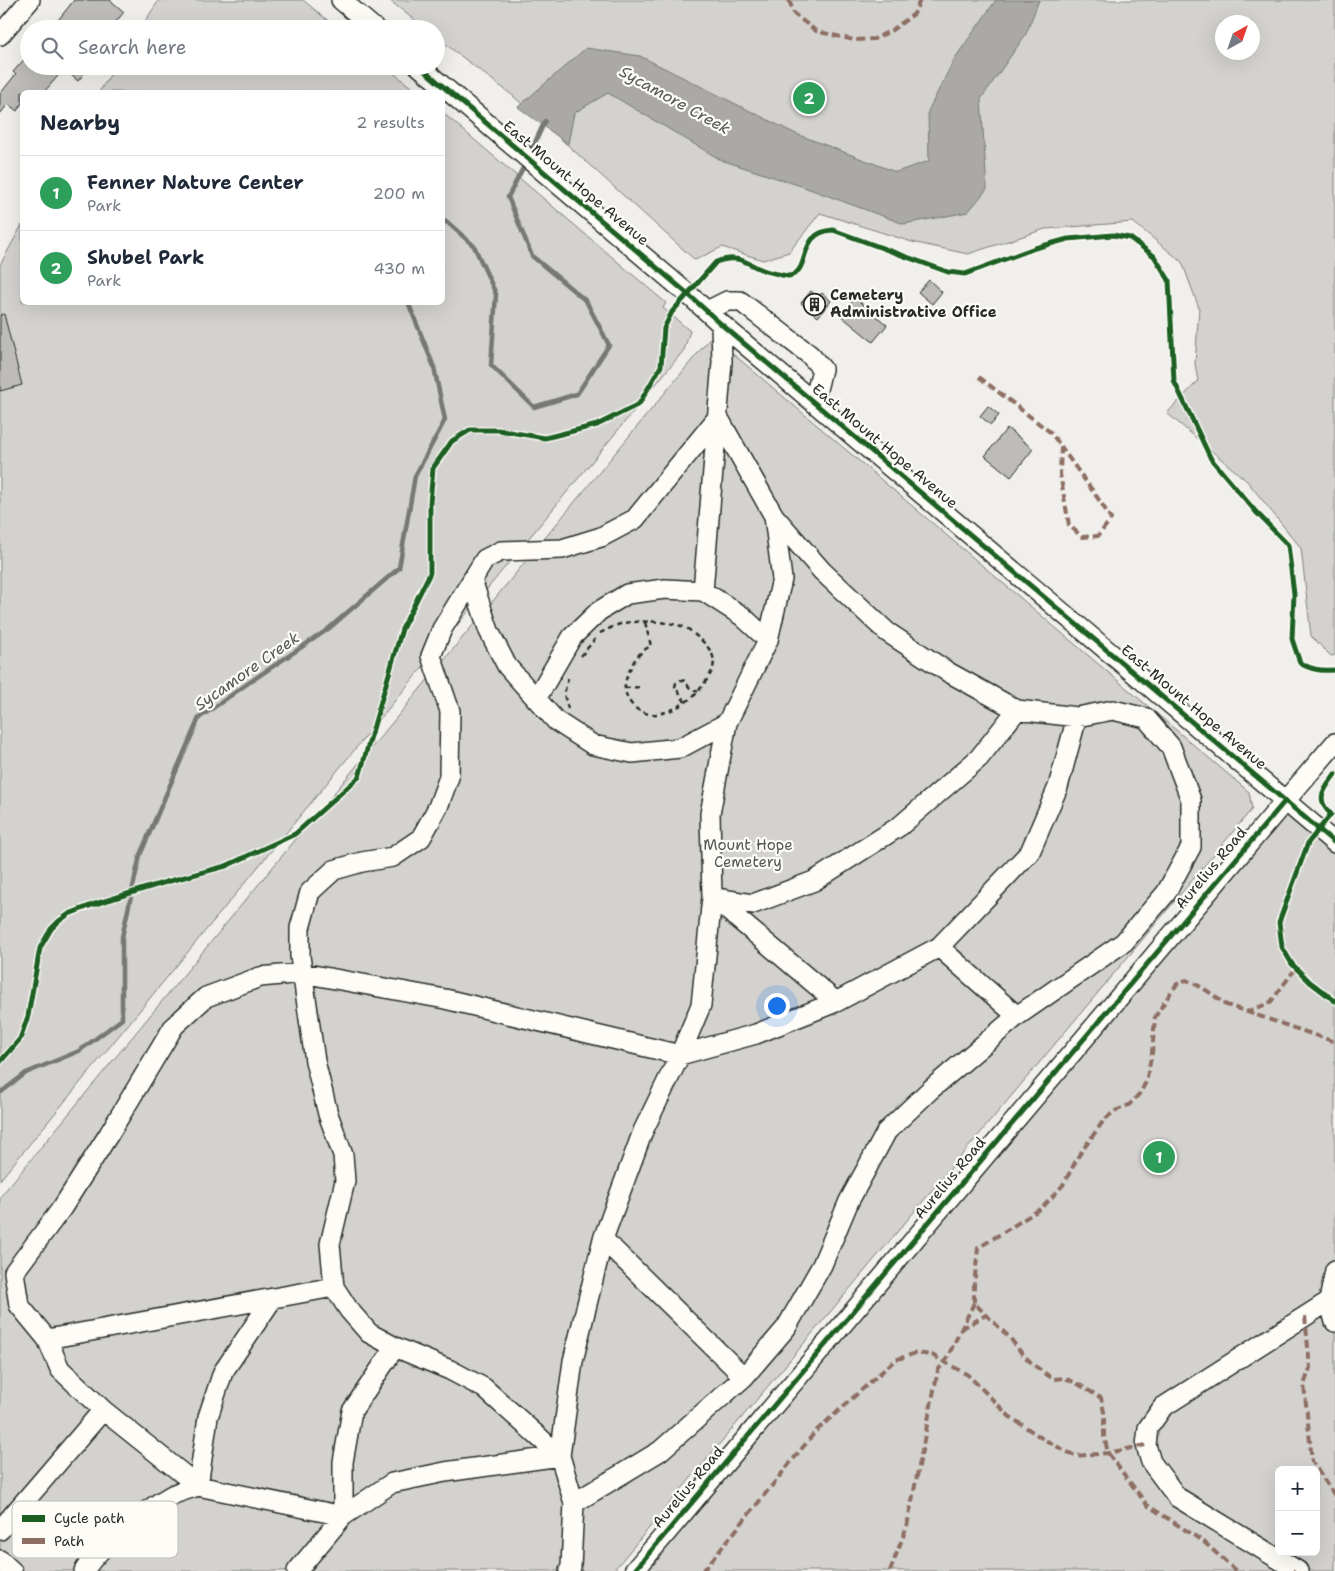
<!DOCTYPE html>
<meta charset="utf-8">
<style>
body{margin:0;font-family:"Shantell Sans",sans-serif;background:#f2f2f3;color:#1f2937}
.controls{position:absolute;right:15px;bottom:15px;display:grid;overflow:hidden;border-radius:8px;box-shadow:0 5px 20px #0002}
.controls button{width:45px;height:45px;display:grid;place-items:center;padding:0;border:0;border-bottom:1px solid #e0e1e3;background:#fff;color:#1f2937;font:25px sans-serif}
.compass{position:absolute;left:1215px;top:15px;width:45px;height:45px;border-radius:50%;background:#fff;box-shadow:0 5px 20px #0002;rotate:40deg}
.you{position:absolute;left:776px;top:1005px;width:18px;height:18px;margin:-12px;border:4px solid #fff;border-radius:50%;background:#1a73e8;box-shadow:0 0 0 8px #1a73e833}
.badge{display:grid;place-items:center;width:32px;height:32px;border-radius:50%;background:#7c3aed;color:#fff;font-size:16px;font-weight:700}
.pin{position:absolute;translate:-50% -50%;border:2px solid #fff;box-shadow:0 1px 5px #0006}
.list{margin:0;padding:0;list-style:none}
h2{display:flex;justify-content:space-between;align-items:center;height:65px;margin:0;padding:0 20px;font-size:21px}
h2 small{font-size:16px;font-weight:400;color:#747a83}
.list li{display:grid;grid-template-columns:32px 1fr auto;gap:15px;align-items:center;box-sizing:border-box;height:75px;padding:0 20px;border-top:1px solid #e0e1e3}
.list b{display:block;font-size:19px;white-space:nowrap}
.list p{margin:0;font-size:16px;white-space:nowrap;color:#747a83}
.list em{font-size:16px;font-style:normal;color:#747a83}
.icon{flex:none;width:28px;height:28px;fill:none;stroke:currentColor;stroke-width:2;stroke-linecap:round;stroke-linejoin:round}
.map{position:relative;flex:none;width:1335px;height:1571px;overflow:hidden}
.search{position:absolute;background:#fff;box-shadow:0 5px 20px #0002;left:20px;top:20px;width:425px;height:55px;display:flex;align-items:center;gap:12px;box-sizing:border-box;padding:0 18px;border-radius:28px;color:#747a83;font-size:19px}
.panel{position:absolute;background:#fff;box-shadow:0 5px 20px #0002;left:20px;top:90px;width:425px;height:215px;border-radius:8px}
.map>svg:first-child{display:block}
.green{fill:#d3d2cf;stroke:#7f7e7d;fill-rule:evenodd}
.water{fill:#aaa9a7;stroke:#777775}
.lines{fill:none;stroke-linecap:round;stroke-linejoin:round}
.stream{stroke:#777775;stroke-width:4.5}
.building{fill:#bdbcb8;stroke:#2b2b2b}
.minor-casing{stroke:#2b2b2b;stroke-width:22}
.path{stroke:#2b2b2b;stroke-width:2.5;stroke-dasharray:5 4;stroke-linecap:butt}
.minor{stroke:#fdfcf7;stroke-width:19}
.quiet{stroke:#8d6e63;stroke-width:4;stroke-dasharray:8 4;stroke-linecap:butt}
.cycleway-casing{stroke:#fdfcf7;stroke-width:8}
.cycleway{stroke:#1b5e20;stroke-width:5}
.labels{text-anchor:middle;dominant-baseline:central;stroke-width:4.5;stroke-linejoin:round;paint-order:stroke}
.street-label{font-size:15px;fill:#2b2b2b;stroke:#fdfcf7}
.poi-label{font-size:15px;font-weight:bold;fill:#2b2b2b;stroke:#fdfcf7;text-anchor:start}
.park-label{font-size:15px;fill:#555554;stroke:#fdfcf7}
.water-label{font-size:16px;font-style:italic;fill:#575756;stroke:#fdfcf7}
.key{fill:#fdfcf7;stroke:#bebdba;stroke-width:1}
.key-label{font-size:14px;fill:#2b2b2b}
</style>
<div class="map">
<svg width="1335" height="1571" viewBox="0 0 1335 1571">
<rect width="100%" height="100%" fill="#f0efeb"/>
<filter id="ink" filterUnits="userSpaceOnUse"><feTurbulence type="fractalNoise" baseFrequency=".02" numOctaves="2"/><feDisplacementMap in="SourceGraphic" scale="10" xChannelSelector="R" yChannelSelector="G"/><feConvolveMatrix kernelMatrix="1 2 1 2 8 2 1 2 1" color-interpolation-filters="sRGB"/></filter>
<g filter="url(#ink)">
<path class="green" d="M159,0H303L338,29H140Z
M389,0H1335V655L1331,656L1311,636L1301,548L1247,481L1167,413L1198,381L1195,364L1199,308L1182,262L1133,222L1045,229L968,254L912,242L820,213L789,252L763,260L722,247L695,260L512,95L436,37V29H426ZM1222,22H1252V52H1222Z
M116,66H385L417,92H99Z
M443,113L666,303L663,308L690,331L684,350L0,1180V265L22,225V302H442Z
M712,336L1249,792L1252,809L613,1571H0V1197Z
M1285,801L1335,844V1571H634ZM1279,1470H1316V1552H1279Z"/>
<path class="water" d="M996,0H1039L1026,34L981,99L987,189L968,212L904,224L804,187L721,160L608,93L574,113L568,144L518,107L586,48L640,56L794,133L896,172L929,161L928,111L955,58Z"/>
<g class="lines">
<path class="stream" d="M530,153L545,121
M442,224L446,221L474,246L496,294L491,365L534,407L577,394L609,345L586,301L532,256L508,197L526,162
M0,1093L26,1073L79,1051L122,1019V937L140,855L199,718L247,684L327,630L399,568L415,476L445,420L434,367L408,302"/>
</g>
<path class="building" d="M74,0H110L124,12L110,29H51Z
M29,54V66H90L78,81L64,69L44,92H22V103L17,111L8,104L0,114V94L16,74L13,72Z
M929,280L942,292L932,304L918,292Z
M811,291L818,297L822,293L831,301L818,317L801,303Z
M855,298L887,325L873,342L840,315Z
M4,314L22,385L0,391V315Z
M988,406L999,415L991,425L980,416Z
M1007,428L1033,449L1011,477L985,456Z"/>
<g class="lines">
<defs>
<path id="minor" d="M341,0L375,29
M0,35L30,0
M419,66L689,295L721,324L1335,843
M707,311L727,301H740L810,355L822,369L814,402
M718,417L635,519L601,537L562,549L501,551L485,559L442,629L431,656L450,711L449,777L438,807L421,838L393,857L362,862L334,870L310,892L300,928V956L315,1061L328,1114L343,1155L345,1181L330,1244L334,1287L349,1310L369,1333L395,1347L450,1370L484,1388L560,1456L445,1472L392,1483L343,1516L198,1486L103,1410L60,1369L47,1339L19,1305L14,1272L62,1208L109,1134L174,1026L206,997L260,977L302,973L445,999L680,1055L756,1034L836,1002L939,947L1030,852L1058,787L1077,717
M472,580L489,631L507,666L556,721L593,745L632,753L680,748L727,723
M703,591L722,362L721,324
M536,699L572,637L599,611L627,594L665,589L703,591L742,616L768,640
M939,947L1017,1016
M836,1002L712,897L753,904L814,881L900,826L979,758L1017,710
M603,1239L744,1377
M1335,1270L1329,1301L1335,1322
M47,1339L334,1287
M574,1503L560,1456L573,1361L603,1239L643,1131L680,1055L701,1005L712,897L710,814L727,723L768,640L782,579L774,516
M0,1530L103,1410
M0,1560L12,1571
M84,1571C100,1545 145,1510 172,1495C180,1491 189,1489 198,1486L208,1417L223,1372L273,1298
M297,1571L343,1516V1462L352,1411L395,1347
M569,1571L571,1567L574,1503L660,1451L744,1377L786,1328L822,1265L849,1201L887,1131L930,1090L1017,1016L1124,942L1166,893L1191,847V800L1171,747L1146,718L1113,710L1077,717L1017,710L948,672L887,632L822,571L774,516L718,417
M634,1571L1285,801L1335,743
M1298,1571L1177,1497L1151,1462L1146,1445L1148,1428L1163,1407L1329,1301"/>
</defs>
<use href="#minor" class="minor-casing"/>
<path class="path" d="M600,633C607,630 617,624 625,623C641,620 674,621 688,629C692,632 696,636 700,639C715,653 719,663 706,681C703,685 700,689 697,693C686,703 672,712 657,714C641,716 627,705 625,689C624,682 628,674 631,667C635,658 642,650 651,646L645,622
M581,656L595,639
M625,688L641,687
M685,702C682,696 678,692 675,687L676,683L681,680L685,681L689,687L698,692
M568,709L564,694L568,678"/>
<use href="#minor" class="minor"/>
<path class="quiet" d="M789,0L794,14L816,31L854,40L874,39L892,30L914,14L920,0
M979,377L1050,432L1061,446L1060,474L1069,525L1082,537L1098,536L1111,519C1096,493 1077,471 1061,446
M1246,1012L1270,1003L1296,968
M1305,1316L1310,1368L1304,1385L1312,1461L1335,1496
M961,1329L986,1315
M703,1571L816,1431L895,1360L916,1353L932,1355L968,1375L1009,1416L1043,1439L1075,1456L1108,1453L1146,1445
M890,1571L907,1526L938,1370L945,1362L974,1303
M1236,1571L1204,1542L1147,1505L1108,1453L1104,1436V1412L1101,1398L1078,1384L1065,1378L1053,1379L1035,1366L1023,1355L1010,1338L974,1303V1285L978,1248L1042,1208L1063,1185L1079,1155L1104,1120L1115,1111L1129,1105L1140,1093L1146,1082L1152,1053L1155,1017L1169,995L1177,984L1186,980C1201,986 1212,993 1224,1004L1335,1042
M1294,1571L1295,1570"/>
<defs>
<path id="cycleway" d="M419,66L689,295L721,324L1335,843
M1335,774C1325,789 1314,799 1331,814L1308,843L1279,922L1282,947L1292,964L1310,982L1335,1001
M0,1062L20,1039L28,1016L40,948L51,929L59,921L69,914L92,905L166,882L226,866L295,834L359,777L402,629L430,573V503L433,468L452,441L470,430H498L545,438L597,425L639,404L661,366L664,328L672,312L716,262C722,260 728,258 735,259C744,259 754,267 763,270C768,272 773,273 778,274C782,275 786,276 789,276C812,272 796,232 833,230L948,272L965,274L1035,248L1068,239L1113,235L1130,238L1154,256L1169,280L1174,381L1211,459L1256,512L1288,545L1294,594L1292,639L1300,663C1312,670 1321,671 1335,670
M634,1571L1285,801"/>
</defs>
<use href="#cycleway" class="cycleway-casing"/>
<use href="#cycleway" class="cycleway"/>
</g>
</g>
<defs>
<symbol id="building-ring" viewBox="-11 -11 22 22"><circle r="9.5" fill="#fdfcf7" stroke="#2b2b2b" stroke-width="1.5"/><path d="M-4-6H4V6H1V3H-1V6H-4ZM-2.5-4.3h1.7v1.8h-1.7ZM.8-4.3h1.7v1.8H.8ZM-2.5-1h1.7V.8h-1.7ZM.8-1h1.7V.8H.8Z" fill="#2b2b2b"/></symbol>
</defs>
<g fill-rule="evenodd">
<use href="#building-ring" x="802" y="292" width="25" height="25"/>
</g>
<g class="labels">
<g class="street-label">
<text transform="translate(576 183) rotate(40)">East Mount Hope Avenue</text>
<text transform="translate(885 446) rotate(40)">East Mount Hope Avenue</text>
<text transform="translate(1194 707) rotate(40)">East Mount Hope Avenue</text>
<text transform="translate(1211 868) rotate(-50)">Aurelius Road</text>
<text transform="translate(950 1178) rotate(-50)">Aurelius Road</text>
<text transform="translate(688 1487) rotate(-50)">Aurelius Road</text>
</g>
<g class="poi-label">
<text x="830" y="295">Cemetery<tspan x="830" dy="17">Administrative Office</tspan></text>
</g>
<g class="park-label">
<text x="748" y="845">Mount Hope<tspan x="748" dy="17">Cemetery</tspan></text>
</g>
<g class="water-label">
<text transform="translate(675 100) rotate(29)">Sycamore Creek</text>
<text transform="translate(247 671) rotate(-35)">Sycamore Creek</text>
</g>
</g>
<rect x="12" y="1501" width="166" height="57" rx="8" class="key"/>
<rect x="22" y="1515" width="23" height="7" fill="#1b5e20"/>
<rect x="22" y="1538" width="23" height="6" fill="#8d6e63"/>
<g class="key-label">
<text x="54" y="1523">Cycle path</text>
<text x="54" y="1546">Path</text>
</g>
</svg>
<div class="controls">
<button>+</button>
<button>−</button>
</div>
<svg class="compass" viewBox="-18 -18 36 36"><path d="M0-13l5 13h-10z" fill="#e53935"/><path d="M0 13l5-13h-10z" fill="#747a83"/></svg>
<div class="you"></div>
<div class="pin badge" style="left:1159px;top:1157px;background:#2e9e5b">1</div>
<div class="pin badge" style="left:809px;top:98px;background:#2e9e5b">2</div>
<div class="search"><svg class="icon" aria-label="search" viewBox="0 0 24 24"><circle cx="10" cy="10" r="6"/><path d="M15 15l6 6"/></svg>Search here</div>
<section class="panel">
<h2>Nearby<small>2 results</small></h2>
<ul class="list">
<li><span class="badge" style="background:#2e9e5b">1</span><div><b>Fenner Nature Center</b><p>Park</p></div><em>200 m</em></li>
<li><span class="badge" style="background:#2e9e5b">2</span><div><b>Shubel Park</b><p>Park</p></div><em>430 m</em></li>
</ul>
</section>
</div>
